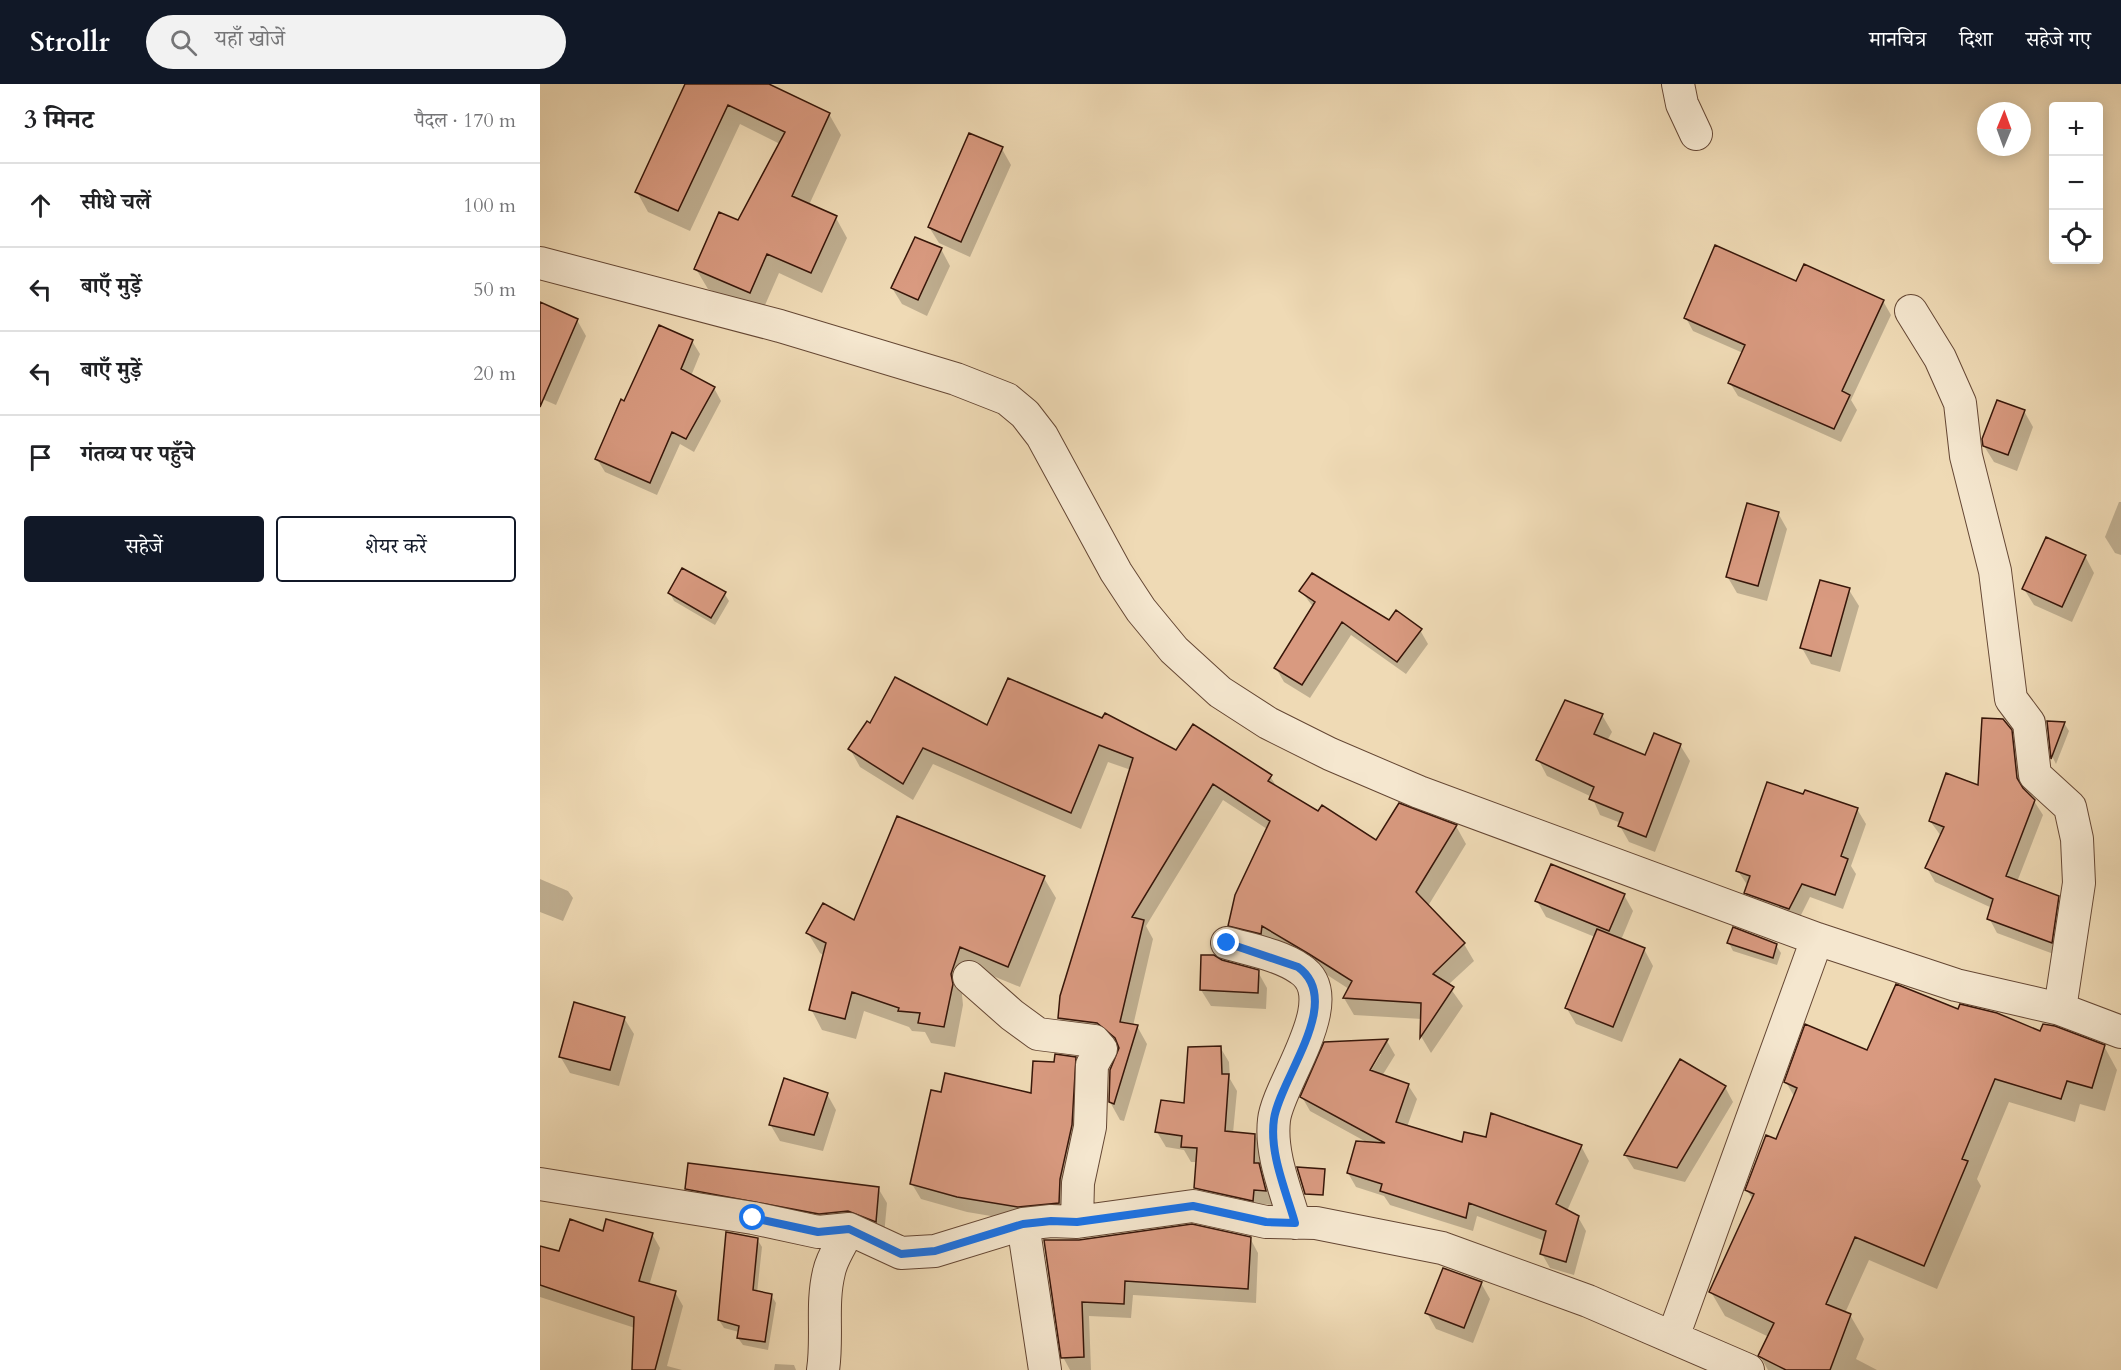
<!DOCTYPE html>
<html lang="hi">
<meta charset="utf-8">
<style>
body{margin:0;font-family:Cardo,"Noto Serif Devanagari",serif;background:#f2f2f2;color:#202124}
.controls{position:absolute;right:18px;top:18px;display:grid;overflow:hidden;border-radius:6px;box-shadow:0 3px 15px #0003}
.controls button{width:54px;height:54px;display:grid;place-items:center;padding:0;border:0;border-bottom:2px solid #e0e0e0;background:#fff;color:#202124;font:30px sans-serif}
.compass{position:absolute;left:1437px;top:18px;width:54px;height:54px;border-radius:50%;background:#fff;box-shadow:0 3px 15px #0003;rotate:1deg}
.stop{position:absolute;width:18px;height:18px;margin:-14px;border:4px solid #1a73e8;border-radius:50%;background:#fff}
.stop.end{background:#1a73e8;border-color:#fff;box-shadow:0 2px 6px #0008}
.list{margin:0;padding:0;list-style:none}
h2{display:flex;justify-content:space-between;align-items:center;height:78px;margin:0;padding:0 24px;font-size:26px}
h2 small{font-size:20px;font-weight:400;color:#757577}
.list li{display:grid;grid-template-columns:39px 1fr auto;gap:18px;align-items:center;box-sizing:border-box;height:84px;padding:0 24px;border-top:2px solid #e0e0e0}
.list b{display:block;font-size:22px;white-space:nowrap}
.list em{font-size:20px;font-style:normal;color:#757577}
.actions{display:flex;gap:12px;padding:18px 24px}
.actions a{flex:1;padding:14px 0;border:2px solid #111827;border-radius:6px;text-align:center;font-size:21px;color:#111827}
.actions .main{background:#111827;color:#fff}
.icon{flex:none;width:33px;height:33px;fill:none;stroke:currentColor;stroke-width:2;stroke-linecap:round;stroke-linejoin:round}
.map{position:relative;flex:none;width:1581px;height:1286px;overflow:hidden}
header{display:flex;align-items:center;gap:36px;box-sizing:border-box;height:84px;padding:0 30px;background:#111827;color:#fff}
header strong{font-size:28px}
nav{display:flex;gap:33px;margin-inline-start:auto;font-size:21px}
.search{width:420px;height:54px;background:#f2f2f2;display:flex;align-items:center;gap:15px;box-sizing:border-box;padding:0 21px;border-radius:33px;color:#757577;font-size:22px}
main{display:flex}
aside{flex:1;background:#fff}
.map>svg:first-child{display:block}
.shadow{fill:#0003;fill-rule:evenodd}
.building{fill:#d99a80;stroke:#371609;stroke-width:1.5}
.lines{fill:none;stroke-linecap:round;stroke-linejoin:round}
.minor-casing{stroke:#654734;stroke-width:34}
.minor{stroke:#f5e7cf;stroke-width:32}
.route{stroke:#1a73e8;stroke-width:8}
</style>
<header>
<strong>Strollr</strong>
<div class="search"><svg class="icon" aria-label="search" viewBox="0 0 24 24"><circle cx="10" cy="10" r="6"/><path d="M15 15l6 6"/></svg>यहाँ खोजें</div>
<nav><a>मानचित्र</a><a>दिशा</a><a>सहेजे गए</a></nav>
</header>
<main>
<aside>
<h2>3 मिनट<small>पैदल · 170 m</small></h2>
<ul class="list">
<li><svg class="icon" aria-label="ahead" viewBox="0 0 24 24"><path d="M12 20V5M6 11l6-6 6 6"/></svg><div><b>सीधे चलें</b></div><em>100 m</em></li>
<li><svg class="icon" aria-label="left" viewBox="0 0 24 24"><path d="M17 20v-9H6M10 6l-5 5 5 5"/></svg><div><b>बाएँ मुड़ें</b></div><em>50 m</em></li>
<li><svg class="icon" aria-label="left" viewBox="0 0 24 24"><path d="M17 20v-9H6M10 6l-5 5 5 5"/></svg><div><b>बाएँ मुड़ें</b></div><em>20 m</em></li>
<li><svg class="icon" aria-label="arrive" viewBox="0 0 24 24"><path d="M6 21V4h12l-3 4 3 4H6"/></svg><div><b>गंतव्य पर पहुँचे</b></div></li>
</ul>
<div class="actions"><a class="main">सहेजें</a><a>शेयर करें</a></div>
</aside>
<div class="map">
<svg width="1581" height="1286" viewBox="0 0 1581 1286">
<rect width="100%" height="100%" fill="#efdab5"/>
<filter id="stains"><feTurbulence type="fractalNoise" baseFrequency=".00333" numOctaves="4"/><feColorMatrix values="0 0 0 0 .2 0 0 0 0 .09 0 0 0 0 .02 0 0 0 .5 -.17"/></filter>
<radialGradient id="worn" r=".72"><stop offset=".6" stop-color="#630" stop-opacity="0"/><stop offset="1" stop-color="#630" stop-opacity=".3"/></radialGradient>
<path class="shadow" d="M147,0H226L289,30L301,51L269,121L296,134L307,154L282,209L239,189L222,228L168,205L156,185L199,138L240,60L200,40L150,147L108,128L97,108Z
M462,65L471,81L430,173L399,159L389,143Z
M401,165L410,182L387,232L362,220L352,204Z
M1257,199L1343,217L1351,231L1311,316L1317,326L1301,358L1198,312L1190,299L1203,269L1153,247L1146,234Z
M0,220L37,236L46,252L16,321L0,314Z
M152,257L160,270L151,292L174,304L181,317L154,368L140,360L117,411L65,388L57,375L85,319Z
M1484,327L1493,343L1477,387L1454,378L1444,362Z
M1579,418H1581V471L1575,469L1565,453Z
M1238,429L1247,445L1227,517L1197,509L1187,492Z
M1545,472L1554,489L1532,538L1494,521L1484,505Z
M1309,506L1319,522L1300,588L1271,580L1262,564Z
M761,507L849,538L880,546L888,560L866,590L811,551L770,614L744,598L736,584L774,524Z
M130,509H184L189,517L175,541L134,517Z
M1062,631L1072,648L1067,657L1106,673L1140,661L1150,677L1115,768L1089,758L1080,742L1081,739L1060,731L1052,713L1007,692L998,675Z
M1509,639H1524L1529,647L1516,680L1513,674Z
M331,641L448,643L636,668L730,692L738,705L837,758L916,742L926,760L888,822L924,860L934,877L908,901L923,922L891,969L882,954V935L814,931L804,914L809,905L781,887L699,859L689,841L727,745L683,716L606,842L613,855L593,942H597L607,960L584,1037L580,1036L570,1018L580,966L568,956L529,951L519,934L591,686L568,678L541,745L393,680L373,716L320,683L310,665Z
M1470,647L1479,662L1485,708L1494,717L1503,731L1477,798L1518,813L1526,827L1519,872L1457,849L1449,834L1452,824L1395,798L1387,784L1401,752L1390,737L1439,703Z
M1264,712L1317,725L1326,740L1311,782L1316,790L1303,825L1270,813L1257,839L1214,823L1205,809L1208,802L1198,787Z
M504,794L516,814L480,903L431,883L422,911L423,921L415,963L391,959L385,948L372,947L369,943L324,927L316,955L282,946L271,925L285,872L280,869L268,849Z
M0,795L28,807L33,814L23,837L0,828Z
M1084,811L1093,827L1081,856L1104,865L1113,882L1082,958L1036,940L1026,923L1055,853L1006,833L997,817Z
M1189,859L1236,861L1241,869L1237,881L1193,867Z
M682,878L718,888L727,904L726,925L671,922L661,906Z
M1419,927L1564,962L1577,986L1565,1027L1540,1020L1535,1038L1469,1018L1437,1095L1441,1102L1397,1205L1329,1176L1305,1229L1310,1231L1324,1255L1316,1275L1337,1286H1228L1220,1272L1229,1253L1185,1232L1171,1208L1213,1116L1207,1106L1237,1057L1255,1014L1246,998L1328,968Z
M84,934L94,950L79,1002L30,989L20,972Z
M847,957L855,971L842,992L868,1001L877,1015L867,1043L923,1060L947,1055L1041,1062L1049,1077L1027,1127L1038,1133L1046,1147L1034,1191L1010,1184L1002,1170L1005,1157L937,1132L933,1147L850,1121L844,1112L816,1103L808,1089L830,1060L770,1027L762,1013L785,959ZM838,970H841L827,993L825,992Z
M680,963L689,978L690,995L697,1007L693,1049L715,1051L723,1066L722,1088L733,1121L722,1120L721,1131L665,1119L656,1104L658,1078H651L644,1066L626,1063L617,1048L646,1020Z
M535,974L544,990L528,1135L487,1138L427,1128L381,1115L372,1100L402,1010L492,1011L516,979Z
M1185,1003L1193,1018L1145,1098L1094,1085L1085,1071Z
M287,1010L296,1026L283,1067L240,1057L230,1040Z
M338,1104L347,1119L344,1151L155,1119L147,1105Z
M64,1149L112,1150L120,1164L109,1202L135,1208L143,1222L127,1282L142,1286H93L95,1244L0,1213V1164L20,1168Z
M710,1154L718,1169L716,1219L593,1211L591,1234L549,1232L551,1286H530L523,1273L505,1157Z
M217,1155L222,1163L217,1209L231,1211L236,1219L228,1266L203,1261L198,1254L199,1248L184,1244L179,1236Z
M941,1199L950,1215L933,1259L896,1245L887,1229Z
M235,1280L254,1281L256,1286H234Z"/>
<path class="building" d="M145,0H229L290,29L252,112L297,132L271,189L227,170L210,209L154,185L179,128L198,136L245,48L188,21L138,127L95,108Z
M429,49L463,63L421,158L388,143Z
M375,153L402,164L378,216L351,204Z
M1175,161L1256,197L1264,180L1344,216L1302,307L1310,311L1294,345L1188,299L1205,261L1144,234Z
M0,218L38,235L0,323Z
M119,241L153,256L141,285L175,303L146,355L132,348L110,399L55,375L81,315L84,317Z
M1457,316L1485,326L1468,371L1443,362L1442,355Z
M1207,419L1239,428L1218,502L1186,493Z
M1506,453L1546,471L1522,523L1482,505Z
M142,484L186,508L171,534L128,509Z
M772,489L849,536L856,526L882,545L857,578L802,538L762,601L734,584L775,518L759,507Z
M1280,496L1310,504L1291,572L1260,564Z
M355,593L447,641L468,594L562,634L565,629L636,666L653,640L732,691L728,697L778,727L782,721L836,756L859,719L917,741L876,808L925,859L893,890L914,903L880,954L881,919L803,914L812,897L769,870L722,842L721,850L688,842L695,811L730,737L673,700L592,833L604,836L580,938L598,941L574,1020L569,1018L570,986L579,964L575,954L557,939L518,934L520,912L593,674L559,661L531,729L383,664L363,700L308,665L327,637L330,639Z
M1025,616L1063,630L1054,650L1105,671L1114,649L1141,660L1106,753L1078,742L1083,729L1049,715L1054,703L996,676Z
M1442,634L1463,635L1472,646L1477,694L1483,704L1495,716L1466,792L1519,812L1512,859L1447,835L1453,815L1385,784L1404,743L1389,737L1406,689L1438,701Z
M1507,637L1525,638L1511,675Z
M1227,698L1263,710L1265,706L1318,724L1301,772L1308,775L1295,811L1262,800L1249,825L1204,809L1210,792L1196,787Z
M357,732L505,792L468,883L420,863L411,890L413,900L404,943L378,939L380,929L358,927L359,924L312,908L305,935L269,926L286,859L266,849L283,819L314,836Z
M1011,780L1085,810L1069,847L995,817Z
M1193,843L1237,860L1233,874L1187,859Z
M1057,845L1105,864L1073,943L1025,924Z
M661,871H674L682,876L719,886L718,909L660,906Z
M1356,900L1418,925L1420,920L1457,929L1500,947L1503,940L1515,942L1565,961L1552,1004L1527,997L1521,1015L1455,995L1422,1075L1428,1077L1384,1182L1315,1153L1286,1220L1311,1230L1290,1286H1246L1218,1272L1234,1239L1169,1208L1214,1110L1205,1106L1226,1051L1236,1055L1257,1004L1244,998L1265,940L1327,966Z
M34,918L85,933L70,986L19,973Z
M848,955L830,986L869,1000L856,1038L922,1058L924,1048L946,1053L951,1029L1042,1061L1016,1120L1039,1132L1026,1178L1000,1170L1006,1147L929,1119L926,1134L840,1107L842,1100L807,1089L816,1057L845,1059L760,1013L784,958Z
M681,962L682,990H689L685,1047L715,1050L714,1079H719L726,1107L714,1106L713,1117L654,1104L657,1064L641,1063L642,1052L615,1048L621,1016L644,1019L648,963Z
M515,970L536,973L532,1041L520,1095L519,1119L478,1123L417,1113L370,1100L391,1006L401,1008L405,989L491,1009L493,977L514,978Z
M1140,975L1186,1002L1137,1084L1084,1071Z
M244,994L288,1009L274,1051L229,1041Z
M148,1079L339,1103L336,1138L308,1127L279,1130L145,1105Z
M757,1083L785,1085L783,1111L765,1110Z
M30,1135L63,1147L66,1135L113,1149L99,1197L136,1207L115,1286H92L94,1233L0,1201V1162L19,1167Z
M652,1140L711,1153L708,1205L585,1197L584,1220L542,1218L544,1273L521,1274L504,1156H539Z
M186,1148L218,1154L213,1206L232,1210L225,1258L197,1254L199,1242L178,1236Z
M903,1184L942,1198L924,1244L885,1229Z"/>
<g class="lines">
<defs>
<path id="minor" d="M1138,0L1142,20L1156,50
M0,179L240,242L416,295L467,315L485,330L502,352L576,488L601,526L634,566L680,608L728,639L790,670L879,708L1277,855L1416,901L1520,925L1581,948
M1371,227L1400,274L1420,319L1426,372L1455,487L1471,615L1489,639L1495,691L1530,723L1537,755L1539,799L1520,925
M687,859C711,866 740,871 760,885C805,914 738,999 734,1036C730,1070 746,1107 755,1139
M429,893L472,931L498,950L554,957L561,965L552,981L550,1043L538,1099L537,1138
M0,1100L213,1134L278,1148L309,1145L361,1169L395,1167L483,1140L511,1137L537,1138L653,1122L726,1138L776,1139L902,1164L1048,1217L1208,1286
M483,1140L505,1286
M1133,1253L1277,855
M283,1286C288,1253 281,1220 289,1188C292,1173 303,1158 309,1145"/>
</defs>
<use href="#minor" class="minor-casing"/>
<use href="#minor" class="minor"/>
</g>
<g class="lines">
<path class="route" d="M213,1134L278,1148L309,1145L361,1170L395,1167L483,1140L511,1137L537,1138L653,1122L726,1138L755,1139C746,1107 729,1069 734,1035C740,994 805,917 758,883L687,859"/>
</g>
<rect width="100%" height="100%" filter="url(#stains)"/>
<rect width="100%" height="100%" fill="url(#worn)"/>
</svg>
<div class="controls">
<button>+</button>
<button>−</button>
<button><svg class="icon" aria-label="locate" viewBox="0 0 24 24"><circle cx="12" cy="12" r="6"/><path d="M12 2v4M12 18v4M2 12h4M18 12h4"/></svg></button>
</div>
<svg class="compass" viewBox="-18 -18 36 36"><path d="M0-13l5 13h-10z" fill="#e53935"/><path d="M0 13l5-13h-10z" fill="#757577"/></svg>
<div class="stop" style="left:213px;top:1134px"></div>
<div class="stop end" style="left:687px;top:859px"></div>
</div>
</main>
